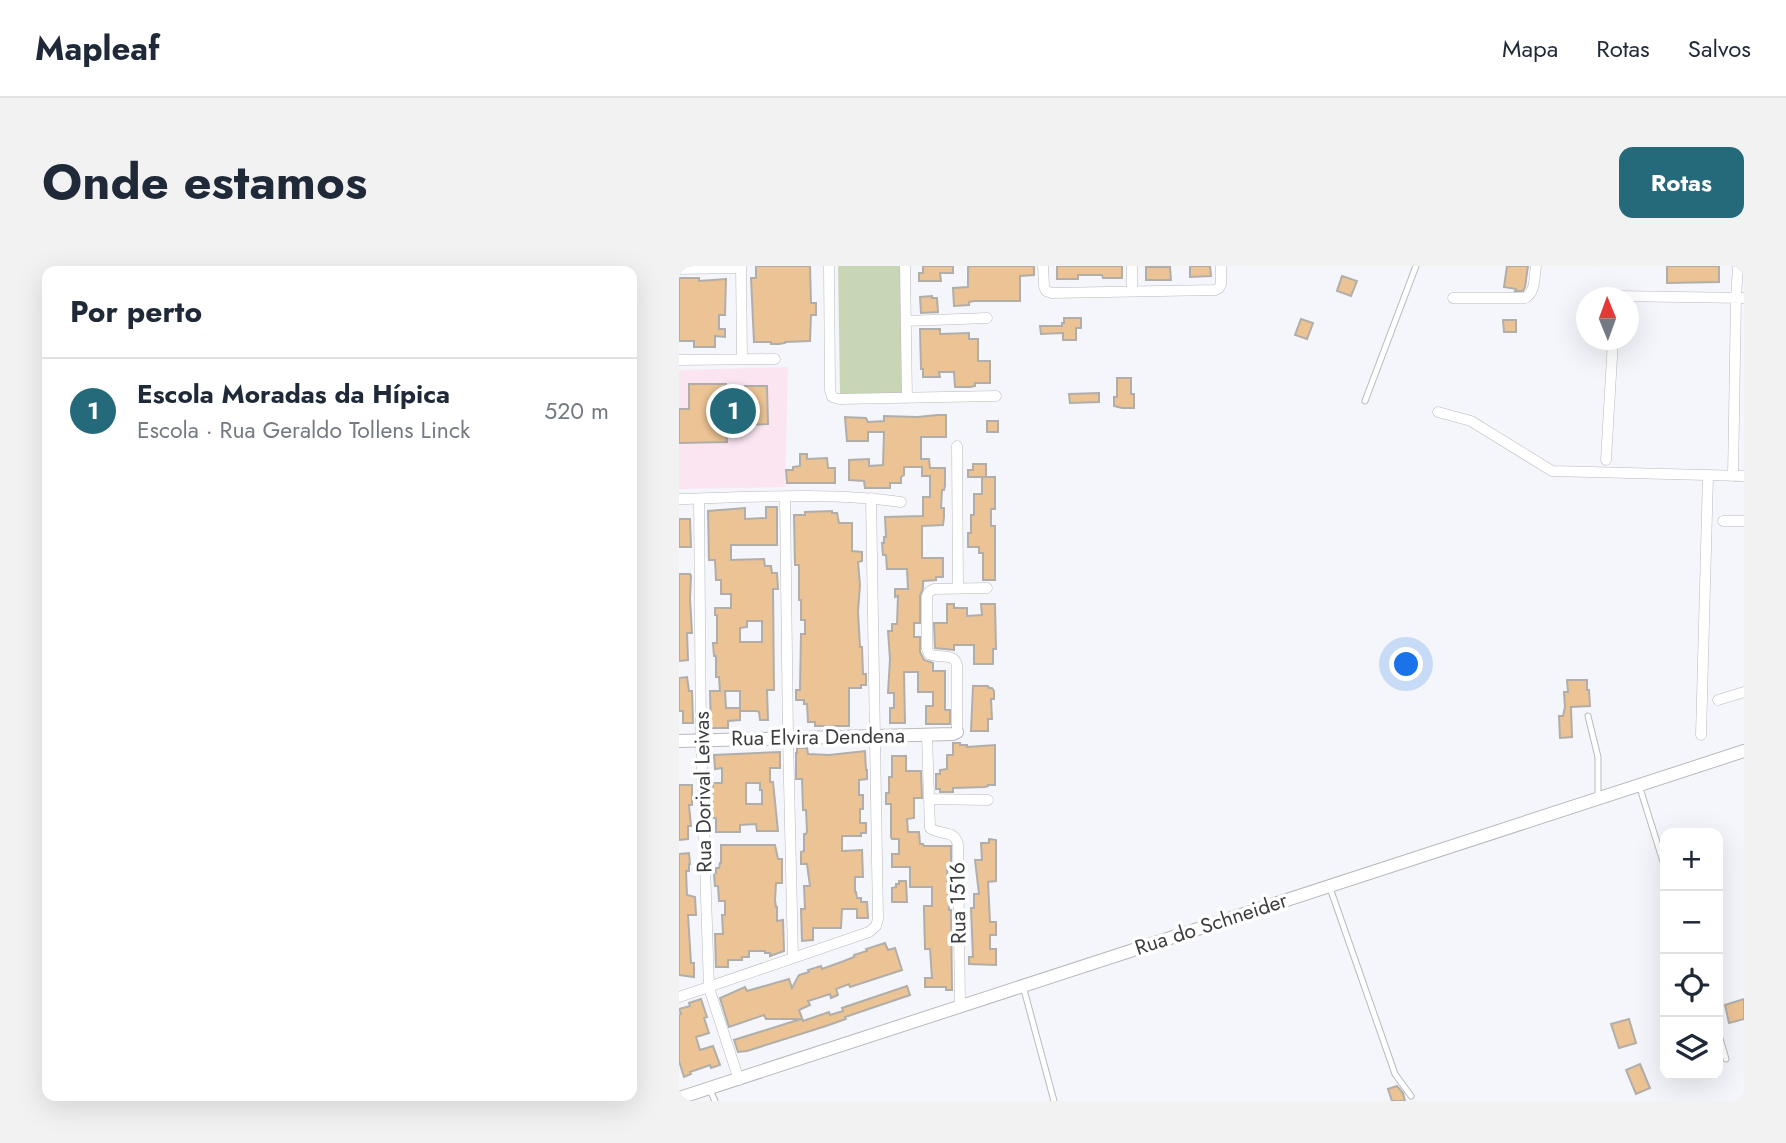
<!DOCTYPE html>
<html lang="pt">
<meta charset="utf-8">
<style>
body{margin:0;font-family:Jost,sans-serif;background:#f2f2f3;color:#1f2937}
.controls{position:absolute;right:21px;bottom:21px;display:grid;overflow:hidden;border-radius:14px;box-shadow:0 7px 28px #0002}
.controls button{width:63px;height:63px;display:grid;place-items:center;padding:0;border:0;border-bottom:2px solid #e0e1e3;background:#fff;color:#1f2937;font:35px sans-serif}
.compass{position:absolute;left:897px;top:21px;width:63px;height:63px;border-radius:50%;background:#fff;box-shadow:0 7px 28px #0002;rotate:359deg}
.you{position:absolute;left:728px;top:399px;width:24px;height:24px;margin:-18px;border:5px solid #fff;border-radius:50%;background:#1a73e8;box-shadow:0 0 0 10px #1a73e833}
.badge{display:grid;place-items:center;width:46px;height:46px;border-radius:50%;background:#256a7b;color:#fff;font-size:23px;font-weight:700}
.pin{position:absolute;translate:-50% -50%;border:4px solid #fff;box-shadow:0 2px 7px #0006}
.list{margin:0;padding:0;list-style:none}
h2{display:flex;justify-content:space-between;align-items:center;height:91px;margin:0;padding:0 28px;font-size:30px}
h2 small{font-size:23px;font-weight:400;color:#747a83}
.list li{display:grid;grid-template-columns:46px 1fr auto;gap:21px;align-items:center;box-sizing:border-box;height:105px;padding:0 28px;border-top:2px solid #e0e1e3}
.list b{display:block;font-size:26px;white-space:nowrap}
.list p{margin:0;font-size:23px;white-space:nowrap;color:#747a83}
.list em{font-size:23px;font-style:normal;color:#747a83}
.icon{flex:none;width:38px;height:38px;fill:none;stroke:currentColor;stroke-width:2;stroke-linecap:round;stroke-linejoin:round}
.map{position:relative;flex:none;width:1065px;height:835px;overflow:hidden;border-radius:14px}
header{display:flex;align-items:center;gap:42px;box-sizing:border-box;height:98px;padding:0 35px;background:#fff;border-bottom:2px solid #e0e1e3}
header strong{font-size:33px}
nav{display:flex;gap:38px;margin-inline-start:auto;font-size:24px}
.intro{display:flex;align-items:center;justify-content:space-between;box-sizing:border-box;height:168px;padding:0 42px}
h1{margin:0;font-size:49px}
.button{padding:18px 32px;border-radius:14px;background:#256a7b;color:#fff;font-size:24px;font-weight:700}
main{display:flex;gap:42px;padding:0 42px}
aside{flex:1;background:#fff;border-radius:14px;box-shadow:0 7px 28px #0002}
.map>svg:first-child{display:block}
.education{fill:#fbe5f1}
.green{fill:#c9d6b5}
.building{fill:#ecc394;stroke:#b1aeaa;stroke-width:2;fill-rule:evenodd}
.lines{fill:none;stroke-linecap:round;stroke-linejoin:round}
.service-casing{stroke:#b7babe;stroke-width:7}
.minor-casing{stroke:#b7babe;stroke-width:11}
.tertiary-casing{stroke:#b7babe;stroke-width:14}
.service{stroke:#fff;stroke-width:5}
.minor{stroke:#fff;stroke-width:10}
.tertiary{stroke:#fff;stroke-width:12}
.labels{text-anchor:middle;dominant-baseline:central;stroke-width:7;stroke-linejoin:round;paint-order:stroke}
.street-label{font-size:21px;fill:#3c3d3f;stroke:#fff}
</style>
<header>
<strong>Mapleaf</strong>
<nav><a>Mapa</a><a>Rotas</a><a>Salvos</a></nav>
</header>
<div class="intro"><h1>Onde estamos</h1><a class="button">Rotas</a></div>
<main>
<aside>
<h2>Por perto<small></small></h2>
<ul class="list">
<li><span class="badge">1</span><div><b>Escola Moradas da Hípica</b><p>Escola · Rua Geraldo Tollens Linck</p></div><em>520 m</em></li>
</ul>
</aside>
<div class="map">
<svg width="1065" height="835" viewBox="0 0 1065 835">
<rect width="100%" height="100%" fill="#f4f6fb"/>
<path class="education" d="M109,101L106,221L0,223V104Z"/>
<path class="green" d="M159,0H223L225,127L161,128Z"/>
<path class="building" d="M77,0H131L132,37H137V49H132L131,75L106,76V77L100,78H92V76H75L72,12H77Z
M244,0H274V7H261L262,15H240V7H244Z
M292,0H355V9L341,10V35H295L290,36V39L275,40L274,22L289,21V1Z
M378,0H443V12H424L423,9H399V13H378Z
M511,0H531L532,10L511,11Z
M828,0H849L846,21L844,25H836L837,23L825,21Z
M988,0H1040V16L988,17Z
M467,1H491L492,14H467Z
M663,10L678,15L672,30L658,25Z
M0,12H20V15L47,13L46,49H40V63H46V71L36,70V81H15V75H0Z
M253,30V32H258L259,46L242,47L241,31Z
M385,52H402V62H397V74H384V67L362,68L361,60H383V57H385Z
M622,53L634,57L628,73L616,69Z
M824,54H837V66H825Z
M241,63H261V68L290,67V73H299V95H311V117H296V120L291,121H276L275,106H260L261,111H244V103H242Z
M438,112H452V128H455V142H443L435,140V131H438Z
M10,118H47V144L59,133L66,130V120H88L89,158L66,159V146L55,159H47L48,176L0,177V143H10Z
M420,127V136L391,137L390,128Z
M259,149H267V171H242V193H250L251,202H266V220L265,224H263L262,242H265V251L264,259L243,260V292H264V311H257V314L244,315V322L241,330V357H235V371H241V386L245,394L254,397V405H266V444H271V458H247V440H254V426H239V406H225L226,457H211V442H215V427H209L211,393L209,365H213V358H218L219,330L216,331V323H229L228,303H208L207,289H204L203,277H205V271H207L206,251L244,250V231H251V210H243V201H225V209L222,211V217H211V222H186L185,215L170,214V194L190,193V200L204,199L205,166H189V175H168L166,151L187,152L189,156L205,155V150L238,151Z
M308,155H319V166H308Z
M121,188H128V193L148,192L149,202H156V217H108L107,204H114V201L121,200Z
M294,198H307V211H289V204H294Z
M303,211H316V243H312V260H316V314H304V287H300V281H289V267H292V249H295V228H303Z
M87,241H98V279H52V294L85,293L86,300H92L93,307H98L99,323H94L95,424H88L89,454H81L80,446L78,445H61V425H46L47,442H61V454L49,455V462H32L31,425H41L40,411H37V390H35L34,377H38V349H36V342H52V328H42V314H37L36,294H30L29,245L66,242V253L87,252ZM68,355H83V376H61V362L68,361Z
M153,245V247H158L160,257H173V285L183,286V295L179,296L181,319L179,346L181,381H183L184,408H187V419H182V422H170V460H136V456H129L128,438H125V434H117V424H121L122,368H126V354H122V334H120V299H116L115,249H126V246Z
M0,253H11L12,281H0Z
M0,308H11L12,310L11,333L13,367H8L9,394L0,395Z
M268,338H275V342H288V350L303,349L302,338H316L317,383H314V398H295V379H275V384L256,382L255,357H268Z
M8,411L10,425H13L14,457H4V445H0V412Z
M888,414H908V424H910L911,440L892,441L893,471L881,472L880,450H884L886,441L885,426H889Z
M294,420H309L310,422H313L315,425V433H312L313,453H309V465H292Z
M274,477H281V479H288V481L316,479V519H309V520L306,521L274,522V526H261V523H257V508H261V504L268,503V489H274Z
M118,482H128L129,488L150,489L186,485L187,504H188V513L180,514V529H184V543H181V557H187V567H182V570H163V585L183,584L184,611H176V626H177L178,632H182V636H188L189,652H178V643H163L162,662H134V674L123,675L122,643H126L125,620H131L128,598H122V586L125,585V568H127L128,565L127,544H124L123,513H117V487H118Z
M101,486V502H91V516H94L99,565H78L77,558L61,559V566H37V552H33L34,517H43V502L36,503L35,489ZM67,517H81V524H83V538H67Z
M213,490H227V505H242L243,532H235V552L228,553L229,566H240L241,578H244L245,580H272V601H268L270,644H272L273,724H267V721H246V712H253L251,683H246L245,645V640H253V621H231V601H213V588H220V573H213L212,571V538H207V527H210V511H213Z
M0,519H13V539H10L12,560H9V573L0,574Z
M310,573L317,574V615L309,616L311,656H317V669H311V683H317V699L290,698V691H294L292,642H295V628H300L296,594H303L302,577H310Z
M42,579H96L99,593H103V617H97L96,634L97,641H98V655L104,654L105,685L91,690V687H86V685H70V691H63V694H49V701H37L36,668H44L43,649H46V635H40L39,620H36L35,608L37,607V602H40L41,597H42Z
M10,587L11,598H10V605H7L8,629L16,631L17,649H9L12,697H15V711L0,709V588Z
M220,615H227L228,636H213V622L217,621V618H220Z
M206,677L209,684L216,682L223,704L171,721L170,718L157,723L159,729L152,732L151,728L129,735L131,739L120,744L124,755L150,746L151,749L164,745L163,742L228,720L231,729L166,751L167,753L147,760L68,785L59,786L55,774L122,753H87L85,749L50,761L41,732L66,721L68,725L110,713L113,722L120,709L130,706L129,704L142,700L143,703L165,695L175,691V689L188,685L187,683Z
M22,733L28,751L25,752L30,767L17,771L21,784L34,780L41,799L32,802L31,799L11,806L12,808L5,811L0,795V749L2,748L0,743L11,740L10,737Z
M1065,733V753L1050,757L1046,739Z
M950,753L957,777L940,782L932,758Z
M961,798L971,822L957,828L947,804Z
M718,820L724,827L726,835H713L709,823Z"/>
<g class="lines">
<defs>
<path id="service" d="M686,135L737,0
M909,450L919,491V532
M960,519L986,602
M651,622L716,808L732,830
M344,720L375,835
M1039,766L1047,793
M30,822L36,835"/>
<path id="minor" d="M62,0L63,92
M150,0L151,124L153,131L160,133L317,130
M226,0L228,132
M364,0L365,20L367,25L373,27L536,24L540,22L542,18V0
M453,0V25
M0,3L62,2
M774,32H846C857,26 855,11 857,0
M937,32V30L1065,32
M227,55L308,52
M0,94L96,93
M759,146L792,155L873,205L1065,210
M278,180L279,323
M927,194L934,74
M1054,210L1057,32L1059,0
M106,231L109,471L114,691
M0,233C72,231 151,226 222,236
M20,233L22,474L30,722L60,814
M1044,255H1065
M1039,434L1065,426
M278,466V399C275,386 260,393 250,388L248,383V330L250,326L255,323L308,322
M248,469L251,562C262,570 276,563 279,579L281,741
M1022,469L1029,209
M250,533L309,534
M0,731L190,666L197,660L199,653L192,232"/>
<path id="tertiary" d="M0,475L274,468L278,466
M0,832L1065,485"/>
</defs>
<use href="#service" class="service-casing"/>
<use href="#minor" class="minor-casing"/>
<use href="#tertiary" class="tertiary-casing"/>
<use href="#service" class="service"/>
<use href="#minor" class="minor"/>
<use href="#tertiary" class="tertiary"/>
</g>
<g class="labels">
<g class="street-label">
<text transform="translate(139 471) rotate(-1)">Rua Elvira Dendena</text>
<text transform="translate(24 526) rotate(-91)">Rua Dorival Leivas</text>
<text transform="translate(279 637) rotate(-91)">Rua 1516</text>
<text transform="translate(532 658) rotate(-18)">Rua do Schneider</text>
</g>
</g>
</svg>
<div class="controls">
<button>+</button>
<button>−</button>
<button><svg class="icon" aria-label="locate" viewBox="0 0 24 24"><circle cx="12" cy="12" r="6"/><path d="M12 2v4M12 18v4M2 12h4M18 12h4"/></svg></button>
<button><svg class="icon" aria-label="layers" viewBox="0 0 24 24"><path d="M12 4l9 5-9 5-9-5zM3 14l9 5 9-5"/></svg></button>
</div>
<svg class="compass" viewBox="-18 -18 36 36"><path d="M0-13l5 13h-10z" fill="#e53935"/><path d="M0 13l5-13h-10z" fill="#747a83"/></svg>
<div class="you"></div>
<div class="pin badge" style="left:54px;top:145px">1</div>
</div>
</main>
